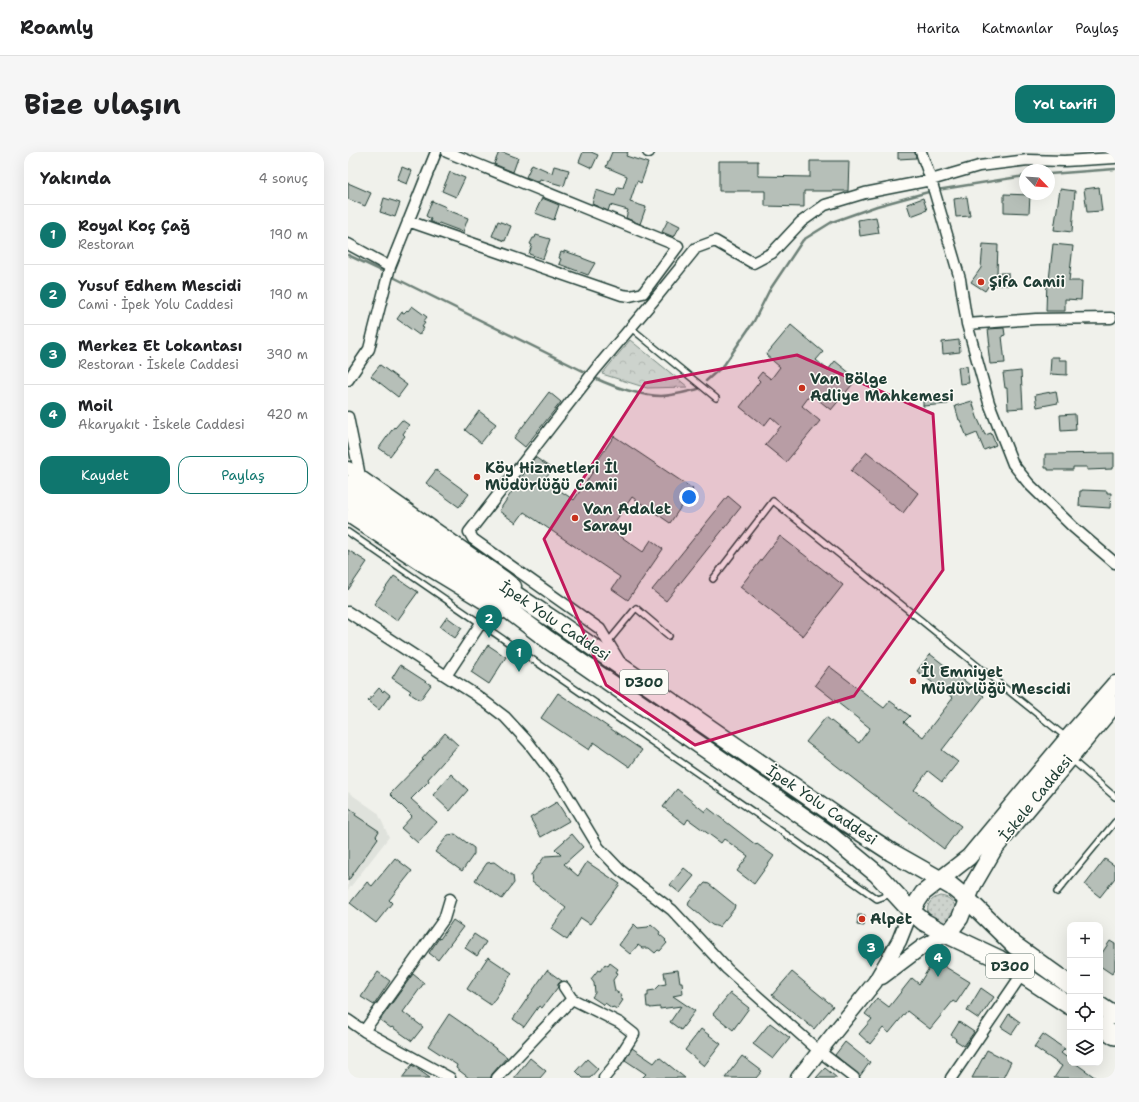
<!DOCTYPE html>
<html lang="tr">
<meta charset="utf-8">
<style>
body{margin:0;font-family:"Shantell Sans",sans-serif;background:#f6f6f6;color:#202124}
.controls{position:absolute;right:12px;bottom:12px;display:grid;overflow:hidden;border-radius:8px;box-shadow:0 4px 16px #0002}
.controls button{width:36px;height:36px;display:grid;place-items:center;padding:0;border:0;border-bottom:1px solid #e0e0e0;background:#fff;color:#202124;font:20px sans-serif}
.compass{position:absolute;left:671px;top:12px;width:36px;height:36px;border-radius:50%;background:#fff;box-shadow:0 4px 16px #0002;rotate:115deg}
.you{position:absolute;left:341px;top:345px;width:14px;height:14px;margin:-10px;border:3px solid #fff;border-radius:50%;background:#1a73e8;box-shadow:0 0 0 6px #1a73e833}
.badge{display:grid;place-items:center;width:26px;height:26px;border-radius:50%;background:#0f766e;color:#fff;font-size:13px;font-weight:700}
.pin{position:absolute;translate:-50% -33px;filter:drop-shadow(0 1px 2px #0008)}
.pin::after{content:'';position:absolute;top:21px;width:14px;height:12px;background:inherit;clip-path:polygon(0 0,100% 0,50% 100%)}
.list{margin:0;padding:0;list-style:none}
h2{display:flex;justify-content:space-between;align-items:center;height:52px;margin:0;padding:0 16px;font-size:17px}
h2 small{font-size:13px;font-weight:400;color:#757577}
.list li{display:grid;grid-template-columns:26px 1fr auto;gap:12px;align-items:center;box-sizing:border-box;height:60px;padding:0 16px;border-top:1px solid #e0e0e0}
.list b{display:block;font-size:15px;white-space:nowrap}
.list p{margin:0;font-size:13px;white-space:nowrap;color:#757577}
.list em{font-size:13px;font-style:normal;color:#757577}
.actions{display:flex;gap:8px;padding:12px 16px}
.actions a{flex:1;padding:9px 0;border:1px solid #0f766e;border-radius:12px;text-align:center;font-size:14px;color:#0f766e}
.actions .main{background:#0f766e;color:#fff}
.icon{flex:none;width:22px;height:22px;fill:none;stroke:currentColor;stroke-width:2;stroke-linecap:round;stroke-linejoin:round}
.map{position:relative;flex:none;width:767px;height:926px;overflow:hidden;border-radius:12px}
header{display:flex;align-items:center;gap:24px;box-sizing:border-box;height:56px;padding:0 20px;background:#fff;border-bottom:1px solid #e0e0e0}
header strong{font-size:19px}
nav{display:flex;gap:22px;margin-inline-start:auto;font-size:14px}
.intro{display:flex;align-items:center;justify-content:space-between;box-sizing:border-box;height:96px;padding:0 24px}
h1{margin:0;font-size:28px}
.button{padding:10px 18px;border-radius:12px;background:#0f766e;color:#fff;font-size:14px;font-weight:700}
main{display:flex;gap:24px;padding:0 24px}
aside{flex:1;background:#fff;border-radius:12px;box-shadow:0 4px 16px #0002}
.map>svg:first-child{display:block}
.built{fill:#dfe2dc}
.grass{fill:url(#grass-dots);stroke:#768880}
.forest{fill:url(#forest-crowns);stroke:#768880}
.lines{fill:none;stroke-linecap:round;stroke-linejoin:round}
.stream{stroke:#6c8077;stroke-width:2.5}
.building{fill:#b6bfb8;stroke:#1f3d34}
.service-casing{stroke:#1f3d34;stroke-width:8}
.minor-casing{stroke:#1f3d34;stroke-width:13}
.tertiary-casing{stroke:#1f3d34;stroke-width:15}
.secondary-casing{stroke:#1f3d34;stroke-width:17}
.primary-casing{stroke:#1f3d34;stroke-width:19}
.trunk-casing{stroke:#1f3d34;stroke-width:20}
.service{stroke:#fdfcf7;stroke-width:5}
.minor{stroke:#fdfcf7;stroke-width:10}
.tertiary{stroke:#fdfcf7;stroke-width:12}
.secondary{stroke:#fdfcf7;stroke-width:14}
.primary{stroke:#fdfcf7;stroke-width:16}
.trunk{stroke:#fdfcf7;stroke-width:17}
.marked{fill:#c2185b;fill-opacity:0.2;stroke:#c2185b;stroke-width:3;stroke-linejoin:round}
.poi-dot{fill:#c8321e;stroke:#fdfcf7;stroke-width:1.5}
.labels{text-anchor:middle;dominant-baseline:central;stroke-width:3;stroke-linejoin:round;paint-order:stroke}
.shield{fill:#fdfcf7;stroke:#62766e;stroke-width:1}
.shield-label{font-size:14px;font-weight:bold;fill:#1f3d34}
.poi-label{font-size:15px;font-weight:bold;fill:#1f3d34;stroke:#fdfcf7;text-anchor:start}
.street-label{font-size:15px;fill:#1f3d34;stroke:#fdfcf7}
</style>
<header>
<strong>Roamly</strong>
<nav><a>Harita</a><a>Katmanlar</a><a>Paylaş</a></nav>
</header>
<div class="intro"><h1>Bize ulaşın</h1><a class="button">Yol tarifi</a></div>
<main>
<aside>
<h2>Yakında<small>4 sonuç</small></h2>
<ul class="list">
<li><span class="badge">1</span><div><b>Royal Koç Çağ</b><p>Restoran</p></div><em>190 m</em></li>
<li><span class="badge">2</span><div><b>Yusuf Edhem Mescidi</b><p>Cami · İpek Yolu Caddesi</p></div><em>190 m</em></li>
<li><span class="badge">3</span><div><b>Merkez Et Lokantası</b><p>Restoran · İskele Caddesi</p></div><em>390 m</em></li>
<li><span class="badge">4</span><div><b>Moil</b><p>Akaryakıt · İskele Caddesi</p></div><em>420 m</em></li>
</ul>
<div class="actions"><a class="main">Kaydet</a><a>Paylaş</a></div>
</aside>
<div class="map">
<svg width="767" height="926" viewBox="0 0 767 926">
<defs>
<pattern id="grass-dots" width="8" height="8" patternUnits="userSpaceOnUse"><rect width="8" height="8" fill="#cdd3cd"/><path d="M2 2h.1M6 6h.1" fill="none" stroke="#b0b6b1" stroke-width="1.8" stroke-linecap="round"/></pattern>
<pattern id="forest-crowns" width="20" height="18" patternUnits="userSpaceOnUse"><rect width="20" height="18" fill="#cdd3cd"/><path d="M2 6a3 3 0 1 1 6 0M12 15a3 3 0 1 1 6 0" fill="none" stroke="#b0b6b1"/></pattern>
</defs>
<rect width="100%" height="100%" fill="#f0f1eb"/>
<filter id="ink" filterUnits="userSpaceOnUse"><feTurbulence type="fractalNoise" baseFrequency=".025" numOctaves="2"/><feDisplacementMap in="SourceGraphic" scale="8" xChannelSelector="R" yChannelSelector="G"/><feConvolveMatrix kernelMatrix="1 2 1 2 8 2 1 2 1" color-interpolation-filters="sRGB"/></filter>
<g filter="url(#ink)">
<path class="built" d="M0,640L30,661L41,685L0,738Z"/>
<path class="grass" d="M592,744C601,745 606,749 608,758L598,772L581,766C577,755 581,747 592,744Z"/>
<path class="forest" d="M282,188L340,235L299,236L254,222Z"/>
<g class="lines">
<path class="stream" d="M701,22L767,17
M589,38L677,24
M0,103L34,119
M47,126L237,220
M249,227C266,235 294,244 313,244C325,244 338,240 350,237
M358,229L376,213L406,169L421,139L455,88L484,70L529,54L584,39"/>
</g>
<path class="building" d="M151,0H154L170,6L165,20L146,12Z
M235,0H243L250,3L244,16L231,10Z
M264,0H280L278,4L300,11L293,31L289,29L282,50L298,55L292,72L278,66L280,58L262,53L260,59L244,52L248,38L267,44L270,35L275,36L279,24L258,15Z
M550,0H567L568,6L550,7Z
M371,9H410V24L462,25V9H501L500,39H456V55L417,54V39H371Z
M184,12L204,21L206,14L221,18L216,34L192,27L191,30L178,25Z
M54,15L64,19L59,32L49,28Z
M102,20L117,26L108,45L94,39Z
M0,31L23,41L17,54L0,47Z
M751,35L754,59L739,60L736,37Z
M712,37L727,39L724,80L706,78Z
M656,42L682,43L681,61L656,60Z
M619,45L622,64L608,65L606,47Z
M36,46L52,51L47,65L32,60Z
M194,46L211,53L206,68L187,61Z
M575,46L579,58L563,64L559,52Z
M84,49L98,55L97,57L120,66L115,80L91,71L90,73L82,69L83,67L78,64Z
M528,65L531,81L512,84L510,68Z
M320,68L332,74L326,85L314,80Z
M150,69L163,74L157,89L144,84Z
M188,83L202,87L195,107L181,102L184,93L182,92L185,86H187Z
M635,92L650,93L649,121H660L661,133H641L637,139L623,130L633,116Z
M705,92L725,94L721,129H734L733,148L717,147V159H698L699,128H701Z
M216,99L234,105V106L247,111L240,123L211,112L213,107L211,106L213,100L216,101Z
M64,154L79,165L75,170L77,171L74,175L76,176L71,183L49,167L54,160L56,161L59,158L60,159Z
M443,173L475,200L468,208L480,218L487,209L509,227L483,258L463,242L454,254L472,269L438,310L417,293L433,274L423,265L416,274L392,255L412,229L409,226L414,220L423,227L432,215L418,203Z
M656,176L657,183L654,184L657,211L642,212L640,195H642L640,177Z
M611,188L612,200L595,202L594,190Z
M703,205H711V208H719V223L702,222Z
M32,213L59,233L50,245L23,224Z
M619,214L621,231L612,232L610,215Z
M673,219L675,256L660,257L659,236H657L655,221Z
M708,239L710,251L689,255L687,243Z
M201,240L213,250L177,295L166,286Z
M599,242L600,252L575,254V243Z
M624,249L629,265L637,283L643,281L648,293L636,298L629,281L619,285L612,268H611L607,254Z
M131,259L148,272L133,291L117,278Z
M727,262L728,278L713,279L712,263Z
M54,268L61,273L55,282L57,284L42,304L31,296L46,275L47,276Z
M266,284L345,337L322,371L284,345L262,377L295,400L303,388L315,397L280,448L264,437L272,425L176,360L168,371L151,359L187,305L204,317L196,328L226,348L246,318L244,317Z
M519,300L570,341L555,361L503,319Z
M766,301V315H764V317L739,318V315H725V318H700V316H697V302Z
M88,318L121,342L111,355L78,331Z
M734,338L759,339V341H763L762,356L731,354L732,339H734Z
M380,344L393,355L318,449L304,438Z
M432,384L495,433L455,484L392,435Z
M0,398L19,410L0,438Z
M46,424L70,440L49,469L26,452Z
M99,465L114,476L107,486L92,475Z
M140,493L158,505L141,532L123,520Z
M582,502L636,544L594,598L610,610L594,630L580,619L566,638L613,674L596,697L458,590L478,565L511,591L522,576L467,533L481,514L536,556L542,549L562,564L556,570L575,585L605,546L569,519Z
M52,513L83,533L72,548L61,541L63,539L44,526Z
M31,536L35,540L36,538L42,543L31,558L20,549Z
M210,541L294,598L282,615L246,590L241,598L193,566Z
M97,581L110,593L80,627L81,629L63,647L89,670L70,691L53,676L64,664L42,642L75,608L74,607Z
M103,622L120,638L102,659L85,643Z
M329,637L357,660L360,656L408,693L409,692L426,704L406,732L389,719L400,704L376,687L373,691L340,667L337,672L315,655Z
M209,650L221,669L193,685L182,666Z
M0,655L8,661L7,663L31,679L28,684L30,686L0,729Z
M107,682L126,696V702L114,719L87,700L100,683Z
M224,682L235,695L216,712L230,724L239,710L272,732L242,772L233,766L219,788L203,777L218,756L184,730L183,723L197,704L213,703L207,697Z
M47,706L64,719L41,748L44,751L28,771L2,751L19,730L24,734Z
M757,707L767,714V726L752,745L737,733Z
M146,710L165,724L166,731L154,747L127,728L139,711Z
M336,716L346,724L332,741L322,733Z
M357,731L361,732L387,753L386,757L371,775L364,773L340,753L341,749Z
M510,763H517L516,774L509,773Z
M105,768L115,775L90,808L81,801L91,786L92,787Z
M286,772L290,776L300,775L303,772L312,780L311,782L318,788L317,789L319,791L312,799L310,798L307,801L301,796H294L290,793L282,802L271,793Z
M126,782L138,790L129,804L117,796Z
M762,789L767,792V817L764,822L752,814V804Z
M140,805L164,821L143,853L119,837Z
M586,808L622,830L608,851L605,849L582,877L559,859L541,881L535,876L522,892L511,882L524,867L517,862L529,846L541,855L564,826L571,832Z
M262,811L270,817L268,820L270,821L265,828L267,839L274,843L272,846L275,848L269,857L265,855L264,856L257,851L256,853L244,845L247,841L246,831L243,827L250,818L252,819L257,812L260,814Z
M199,818L214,829L210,832V835L194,856L191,854L176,875L165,867Z
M330,818L332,830H334L335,842L325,844L347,859L333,878L322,870L333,854L312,857V855L302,856V855H299L298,844H300V839L307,838L312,833L318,832L316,820Z
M30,820L42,829L26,853L13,845Z
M444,820L485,854L466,877L424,843Z
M65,822L76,831L55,860L75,875L64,889L44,875L43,876L32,868Z
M633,836L646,845L631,867L619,859Z
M382,841L401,856L385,878L365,862Z
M101,862L124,878V879L159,905L144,922L143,926H121L108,916L109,913L80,894Z
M661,862L672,870L664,882L653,875Z
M611,870L626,880L616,894L607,888L608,887L603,883Z
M422,871L442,886L425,907L405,892Z
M353,877L373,892L356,914L337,898Z
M695,882L717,897L713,901L722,908V911H727L748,926H706L714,914L686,895Z
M497,890L522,910L512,924L487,903Z
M284,896L306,911L311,905L337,926H294L298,922L277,908Z
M639,898L663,910L655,926H624Z
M394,904L414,919L408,926H377Z
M182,906L198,919L192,926H166Z
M239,907L250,917L242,926H235L228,919Z
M64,913L82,926H54Z
M477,916L489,926H468Z"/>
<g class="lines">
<defs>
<path id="service" d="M283,176L368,246
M0,380L449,690L529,747L543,742
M365,427L425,349L719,586
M260,490L288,456L321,484
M724,608L767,645
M709,740L767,670"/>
<path id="minor" d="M300,0H301
M573,0L583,28L612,127L619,172L641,251L665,312L681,332L725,375L767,411
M60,69L274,143L282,144L295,141L330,94L99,0
M0,92L42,115
M619,172L688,167L763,166
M0,228L21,197L42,115L88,0
M0,265L12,324
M0,460L98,524L128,543L157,565L180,590L213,633L251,696L272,718L324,758L379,817L471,899L506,926
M272,510L252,477L125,387L121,380L247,218L306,148L348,96L367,89L405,111L424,101L453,70L477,53L517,41L583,28L631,14L680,8L716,9L767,6
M98,524L133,471
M216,835L224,847
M0,868L16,879L102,926
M16,879L96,767L102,747
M149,926L224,847L272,871L286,882L265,915L256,926
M603,926L674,822"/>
<path id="tertiary" d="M0,316L157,426L167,434
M0,364L74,413L153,461"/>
<path id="secondary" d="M534,825L574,795L598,782
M450,926L527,830L551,789L563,759"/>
<path id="primary" d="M563,759L575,741L621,705L720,586L767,532
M598,782L603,778L612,766L625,733L646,697L767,552"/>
<path id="trunk" d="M0,332L207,469L497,670L543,700L603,734L619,747L666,793L722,833
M0,348L138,441L199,487L483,684L529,722L563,759L576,770L598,782L651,807L722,854
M752,854L767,864
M752,874L767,884"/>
</defs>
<use href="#service" class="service-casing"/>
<use href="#minor" class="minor-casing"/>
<use href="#tertiary" class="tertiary-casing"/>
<use href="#secondary" class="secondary-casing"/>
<use href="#primary" class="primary-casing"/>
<use href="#trunk" class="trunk-casing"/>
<use href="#service" class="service"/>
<use href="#minor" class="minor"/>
<use href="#tertiary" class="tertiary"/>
<use href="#secondary" class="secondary"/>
<use href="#primary" class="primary"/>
<use href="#trunk" class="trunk"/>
</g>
</g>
<path class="marked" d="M449,203L585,262L595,418L506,544L347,593L258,533L196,387L297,231Z"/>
<g class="poi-dot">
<circle cx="633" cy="130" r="4"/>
<circle cx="454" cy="236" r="4"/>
<circle cx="129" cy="325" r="4"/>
<circle cx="227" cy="366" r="4"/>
<circle cx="565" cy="529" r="4"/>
<circle cx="514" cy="767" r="4"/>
</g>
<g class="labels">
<g class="shield">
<rect x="272" y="518" width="48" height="24" rx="3"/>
<rect x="638" y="802" width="48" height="24" rx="3"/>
</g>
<g class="shield-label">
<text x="296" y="530">D300</text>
<text x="662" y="814">D300</text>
</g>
<g class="poi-label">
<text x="641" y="130">Şifa Camii</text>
<text x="462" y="227">Van Bölge<tspan x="462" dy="17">Adliye Mahkemesi</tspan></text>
<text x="137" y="316">Köy Hizmetleri İl<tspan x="137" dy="17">Müdürlüğü Camii</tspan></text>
<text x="235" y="357">Van Adalet<tspan x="235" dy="17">Sarayı</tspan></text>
<text x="573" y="520">İl Emniyet<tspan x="573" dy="17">Müdürlüğü Mescidi</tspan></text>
<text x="522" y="767">Alpet</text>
</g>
<g class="street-label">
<text transform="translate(207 469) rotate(34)">İpek Yolu Caddesi</text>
<text transform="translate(688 646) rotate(-51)">İskele Caddesi</text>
<text transform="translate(474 653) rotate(34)">İpek Yolu Caddesi</text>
</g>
</g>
</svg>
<div class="controls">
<button>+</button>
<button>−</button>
<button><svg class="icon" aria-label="locate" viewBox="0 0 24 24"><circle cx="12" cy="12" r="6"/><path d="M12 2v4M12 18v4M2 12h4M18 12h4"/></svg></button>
<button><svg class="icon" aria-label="layers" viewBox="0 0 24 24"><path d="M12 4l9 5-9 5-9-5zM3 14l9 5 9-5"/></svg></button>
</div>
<svg class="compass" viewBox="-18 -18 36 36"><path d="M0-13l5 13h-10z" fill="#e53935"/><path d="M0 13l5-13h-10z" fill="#757577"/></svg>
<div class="you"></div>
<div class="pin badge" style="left:171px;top:520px">1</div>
<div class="pin badge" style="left:141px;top:486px">2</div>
<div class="pin badge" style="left:523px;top:815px">3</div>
<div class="pin badge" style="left:590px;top:825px">4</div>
</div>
</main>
